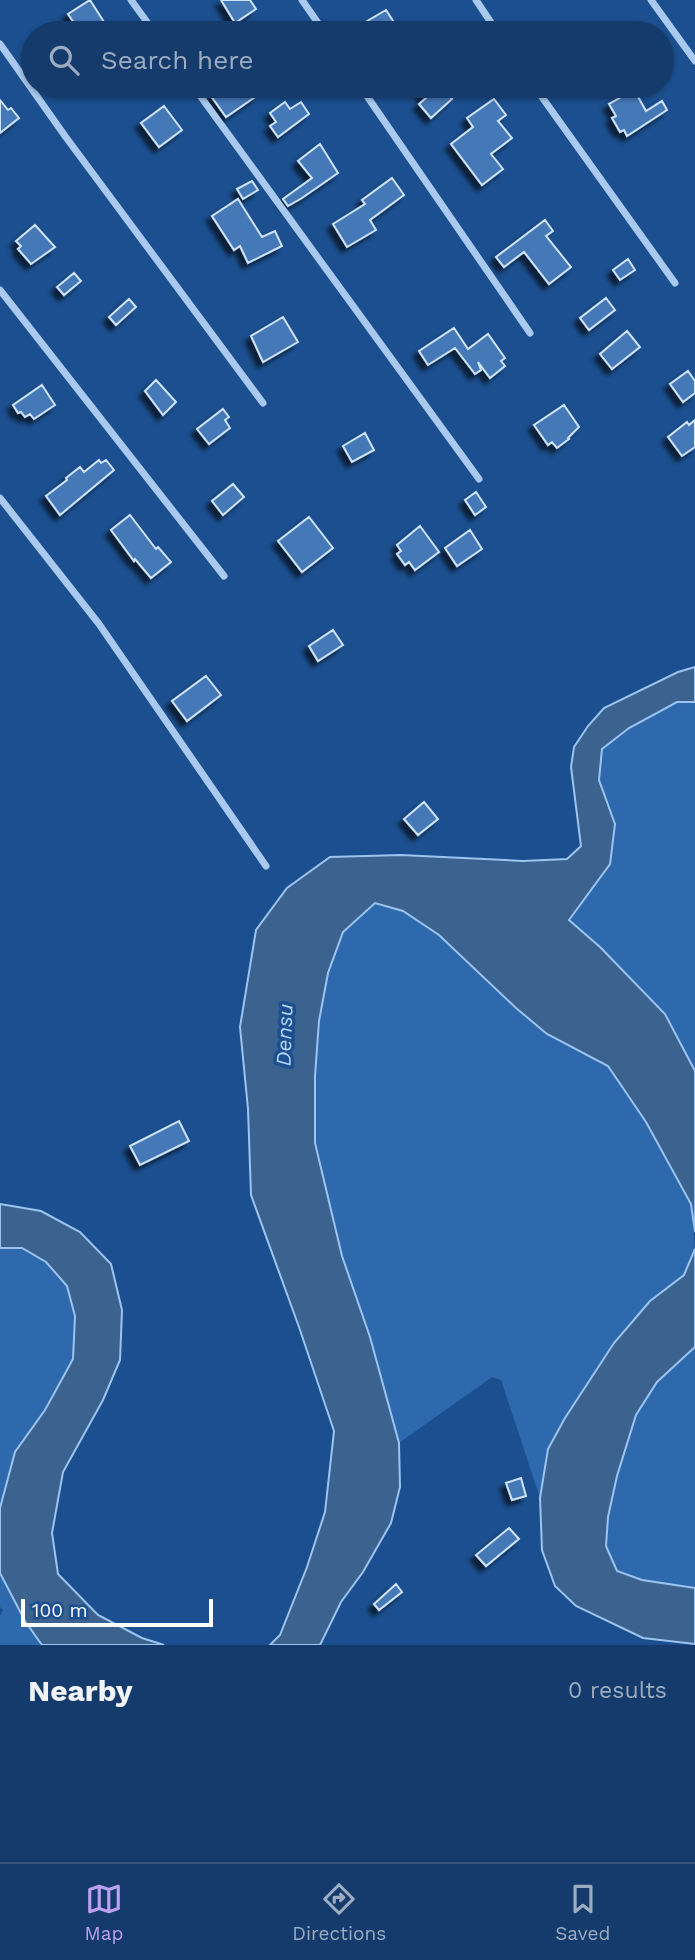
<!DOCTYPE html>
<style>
body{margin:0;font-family:"Work Sans",sans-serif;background:#214673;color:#f1f3f6}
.scale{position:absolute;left:21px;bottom:18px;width:192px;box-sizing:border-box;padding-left:7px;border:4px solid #fff;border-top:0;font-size:19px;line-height:24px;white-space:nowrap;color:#fff;-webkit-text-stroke:5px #1b4f8f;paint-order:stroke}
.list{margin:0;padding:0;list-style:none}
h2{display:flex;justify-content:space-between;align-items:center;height:91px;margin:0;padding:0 28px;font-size:30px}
h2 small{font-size:23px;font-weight:400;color:#9dadc1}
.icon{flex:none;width:38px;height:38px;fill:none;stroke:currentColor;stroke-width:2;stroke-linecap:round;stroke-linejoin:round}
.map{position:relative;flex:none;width:695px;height:1645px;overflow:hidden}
.search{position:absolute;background:#143b6b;box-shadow:0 2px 5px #0004;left:21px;right:21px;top:21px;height:77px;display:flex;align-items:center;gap:18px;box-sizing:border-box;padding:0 24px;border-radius:38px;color:#9dadc1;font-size:26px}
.sheet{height:217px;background:#143b6b}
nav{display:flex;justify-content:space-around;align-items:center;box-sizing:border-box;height:98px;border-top:2px solid #33557e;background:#143b6b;font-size:19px;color:#9dadc1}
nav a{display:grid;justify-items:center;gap:4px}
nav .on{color:#bca0f2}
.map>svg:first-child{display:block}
.green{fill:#2e69ad}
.water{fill:#3c6290;stroke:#9cc4f0;stroke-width:2}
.building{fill:#4478b7;stroke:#cfe3fa;stroke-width:2;filter:url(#shadow)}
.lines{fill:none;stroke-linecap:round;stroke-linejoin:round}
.minor{stroke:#a9c9ee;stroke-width:7}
.labels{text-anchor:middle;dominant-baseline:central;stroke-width:7;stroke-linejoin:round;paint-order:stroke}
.water-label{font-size:21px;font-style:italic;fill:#b5d3f5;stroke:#1b4f8f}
</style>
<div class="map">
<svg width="695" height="1645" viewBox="0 0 695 1645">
<defs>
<filter id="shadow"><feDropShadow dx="-5.5" dy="5.5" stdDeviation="2" flood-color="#0009"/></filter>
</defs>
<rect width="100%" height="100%" fill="#1b4f8f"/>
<path class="green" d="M677,702H695V1071L665,1014L600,947L569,920L610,864L615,824L599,780L602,749L629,728Z
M375,903L403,911L440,935L516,1008L547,1034L608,1066L646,1122L691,1204L695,1249L684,1275L650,1301L614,1343L548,1449L540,1498L501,1380L492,1377L399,1443L370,1337L342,1256L315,1144V1076L319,1021L328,973L343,932Z
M0,1248H22L46,1262L67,1286L75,1316L73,1359L45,1410L15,1452L0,1508Z
M695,1347V1588L642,1580L617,1571L606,1546L608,1517L617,1476L636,1415L657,1382Z
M0,1573L25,1621L42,1645H0V1616L3,1610L0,1607Z"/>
<path class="water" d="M695,667V702H677L629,728L602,749L599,780L615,824L610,864L569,920L600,947L665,1014L695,1071V1232L691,1204L646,1122L608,1066L547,1034L516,1008L439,935L403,911L375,903L343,932L328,973L319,1021L315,1076V1143L342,1256L370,1337L399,1443L400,1487L391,1523L363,1572L341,1602L320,1645H270L280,1635L307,1567L325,1512L334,1431L299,1327L251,1195L248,1109L240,1027L256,930L287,888L330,857L401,855L523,861L567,859L581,846L571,767L574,747L588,726L604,708L678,672Z
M0,1204L41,1211L80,1232L111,1264L122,1310L120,1360L103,1400L63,1472L52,1533L58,1574L98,1615L142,1638L164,1645H42L25,1621L0,1573V1508L15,1452L45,1410L73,1359L75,1316L67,1286L46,1262L22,1248H0Z
M695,1249V1347L657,1382L636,1415L617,1476L608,1517L606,1546L617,1571L642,1580L695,1588V1644L643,1638L576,1606L555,1586L542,1550L540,1498L548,1449L565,1418L614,1343L650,1301L684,1275Z"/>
<path class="building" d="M90,0L111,33H81L68,14Z
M221,0H250L256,9L235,23Z
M386,10L401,33H368L362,24Z
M226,86H251L258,95L226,117L211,96Z
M429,86H440L452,99L431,118L419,104L426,98L421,93Z
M636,93L646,111L662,101L667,110L627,136L624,130L620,132L612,118L616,116L609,104L627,94L629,97Z
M494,99L506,115L498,121L512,138L491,154L503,169L482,185L451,144L473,127L467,118Z
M0,100L8,110L11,108L19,118L0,133Z
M285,102L290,109L301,102L309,114L278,137L270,126L276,122L270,113Z
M164,106L182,130L159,147L141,123Z
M320,144L338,173L302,198L288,206L283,199L312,178L298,161Z
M392,178L404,195L370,220L376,230L347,247L333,224L365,204L362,200Z
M252,181L258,190L243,199L237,189Z
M238,199L262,237L275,231L282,246L248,263L240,246L234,250L212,216Z
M545,220L553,231L546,236L571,267L549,284L524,252L504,267L496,257Z
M35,225L55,247L31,264L18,249L21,246L16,241Z
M628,259L635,270L620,280L613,270Z
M74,273L81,281L64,295L57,287Z
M606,298L615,310L589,330L580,318Z
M129,299L136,307L116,325L109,317Z
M283,317L298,342L263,362L251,336Z
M454,328L468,349L488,334L505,358L501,361L505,366L490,378L478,362L481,370L475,374L455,348L428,365L419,351Z
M627,331L640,347L612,369L600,354Z
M688,371L695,381V393L683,402L670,384Z
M156,380L176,402L163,415L145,391Z
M42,385L55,405L34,419L30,414L25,417L21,412L18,413L13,405Z
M564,405L579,427L568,438L569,439L557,448L552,442L548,445L534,425Z
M223,409L229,417L225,420L230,428L209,444L197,429Z
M695,420V447L682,456L668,437L687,422L689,425Z
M365,433L374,450L352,462L343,446Z
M99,460L101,463L106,460L114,470L60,515L46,496L67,480L66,478L80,467L84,472Z
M233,484L244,497L223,515L212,501Z
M476,492L486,507L475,515L465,500Z
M130,515L156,549L158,547L171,562L151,578L135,559L134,561L111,530Z
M309,517L333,548L302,572L278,541Z
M420,526L439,552L415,570L409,562L405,565L397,554L401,551L397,545Z
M470,530L482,549L457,566L445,548Z
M333,630L343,645L318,661L309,646Z
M206,676L221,695L187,721L172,701Z
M424,802L438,819L418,835L404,819Z
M179,1121L189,1141L140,1165L130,1146Z
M521,1478L526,1496L512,1500L506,1483Z
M509,1528L519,1539L486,1566L476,1555Z
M396,1584L402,1592L379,1610L374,1604Z"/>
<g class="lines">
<path class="minor" d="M131,0L155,33
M302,0L325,33
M476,0L498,33
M651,0L695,61
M0,44L65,136L263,403
M193,86L479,479
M360,86L530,333
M534,86L675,283
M0,290L224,576
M0,498L99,624L266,866"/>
</g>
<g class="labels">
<g class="water-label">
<text transform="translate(284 1035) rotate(-88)">Densu</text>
</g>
</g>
</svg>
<div class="scale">100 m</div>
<div class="search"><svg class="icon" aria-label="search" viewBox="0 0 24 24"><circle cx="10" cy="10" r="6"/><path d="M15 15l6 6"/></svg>Search here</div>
</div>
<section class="sheet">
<h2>Nearby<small>0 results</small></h2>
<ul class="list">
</ul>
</section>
<nav>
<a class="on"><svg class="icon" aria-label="map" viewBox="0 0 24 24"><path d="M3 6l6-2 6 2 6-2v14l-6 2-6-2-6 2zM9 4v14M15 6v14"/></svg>Map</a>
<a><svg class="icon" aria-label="directions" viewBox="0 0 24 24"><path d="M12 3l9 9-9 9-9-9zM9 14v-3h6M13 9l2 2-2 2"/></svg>Directions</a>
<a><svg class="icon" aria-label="saved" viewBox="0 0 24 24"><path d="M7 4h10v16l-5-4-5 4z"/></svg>Saved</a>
</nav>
